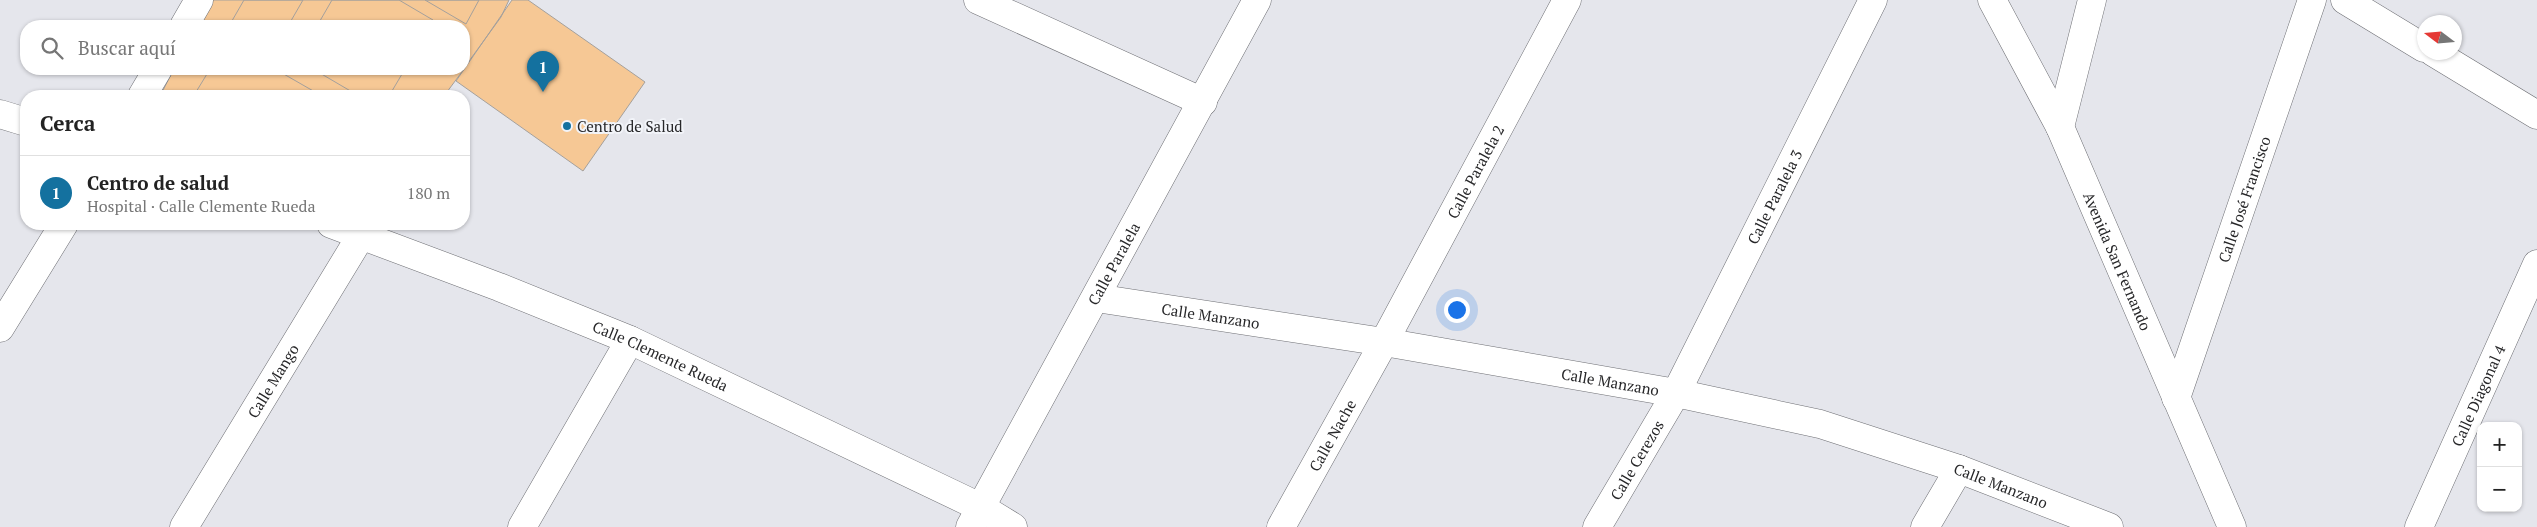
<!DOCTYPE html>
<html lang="es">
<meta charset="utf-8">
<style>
body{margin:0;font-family:"PT Serif",serif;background:#f6f6f6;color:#222}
.controls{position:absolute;right:15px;bottom:15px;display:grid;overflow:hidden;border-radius:10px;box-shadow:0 1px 4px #0004}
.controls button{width:45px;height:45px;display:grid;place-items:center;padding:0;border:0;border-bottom:1px solid #e0e0e0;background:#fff;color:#222;font:25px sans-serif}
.compass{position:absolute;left:2417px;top:15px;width:45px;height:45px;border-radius:50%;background:#fff;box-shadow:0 1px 4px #0004;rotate:286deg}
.you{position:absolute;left:1456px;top:309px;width:18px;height:18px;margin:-12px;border:4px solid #fff;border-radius:50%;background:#1a73e8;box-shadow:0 0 0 8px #1a73e833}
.badge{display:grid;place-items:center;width:32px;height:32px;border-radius:50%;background:#14719f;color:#fff;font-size:16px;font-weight:700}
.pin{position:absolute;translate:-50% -41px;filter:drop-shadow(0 1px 2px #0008)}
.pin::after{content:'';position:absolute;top:26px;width:18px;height:15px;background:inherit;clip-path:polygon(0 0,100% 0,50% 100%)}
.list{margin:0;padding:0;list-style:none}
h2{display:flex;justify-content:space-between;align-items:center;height:65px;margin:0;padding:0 20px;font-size:21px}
h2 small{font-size:16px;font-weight:400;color:#767676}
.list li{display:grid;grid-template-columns:32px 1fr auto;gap:15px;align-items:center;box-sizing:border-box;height:75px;padding:0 20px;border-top:1px solid #e0e0e0}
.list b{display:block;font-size:19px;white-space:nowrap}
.list p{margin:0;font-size:16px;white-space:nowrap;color:#767676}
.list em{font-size:16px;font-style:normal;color:#767676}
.icon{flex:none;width:28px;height:28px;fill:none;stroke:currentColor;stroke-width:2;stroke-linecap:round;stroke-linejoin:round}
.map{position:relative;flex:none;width:2537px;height:527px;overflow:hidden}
.search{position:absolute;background:#fff;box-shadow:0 1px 4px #0004;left:20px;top:20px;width:450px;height:55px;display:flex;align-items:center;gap:12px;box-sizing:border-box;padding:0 18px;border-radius:20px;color:#767676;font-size:19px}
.panel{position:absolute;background:#fff;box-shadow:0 1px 4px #0004;left:20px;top:90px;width:450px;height:140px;border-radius:20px}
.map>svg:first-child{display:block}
.building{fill:#f6c895;stroke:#a4a09c}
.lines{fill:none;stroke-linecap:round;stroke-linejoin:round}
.minor-casing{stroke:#6e6f74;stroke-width:29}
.minor{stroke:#fff;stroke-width:28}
.poi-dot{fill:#14719f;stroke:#f2f4f9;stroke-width:2}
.labels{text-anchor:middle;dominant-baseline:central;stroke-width:4;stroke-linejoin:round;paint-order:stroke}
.poi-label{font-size:15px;fill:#272729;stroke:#f2f4f9;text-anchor:start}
.street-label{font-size:15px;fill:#272729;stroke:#f2f4f9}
</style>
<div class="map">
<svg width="2537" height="527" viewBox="0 0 2537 527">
<rect width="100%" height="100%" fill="#e5e6ec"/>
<path class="building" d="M211,0H509L501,17L464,68V26H197Z
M244,0H303L288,26H229Z
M332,0H399L433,20L430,26H317Z
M425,0H479L466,24Z
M512,0H528L645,82L583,171L456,81Z
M174,69H464L444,96H160Z
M210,69H275L322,96H203L196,92Z
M313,69H405L389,96H359Z"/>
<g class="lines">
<defs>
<g id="minor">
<path d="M978,0L1203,102"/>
<path id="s1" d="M1992,0L2060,127L2232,527"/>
<path d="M2345,0L2424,48"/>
<path d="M184,26L199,0"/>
<path d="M2433,52L2537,115"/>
<path d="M142,96L158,69"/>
<path d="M0,114L26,122"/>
<path d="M2060,127L2092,0"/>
<path id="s2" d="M331,224L499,287L630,340L982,508L1013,527"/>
<path id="s3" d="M1096,298L1384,342L1676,393L1820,424L1959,469L2109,527"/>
<path d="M0,328L64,224"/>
<path id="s4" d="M2176,398L2312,0"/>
<path id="s5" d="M184,527L362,234"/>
<path d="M522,527L630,340"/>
<path id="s6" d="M970,527L1257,0"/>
<path id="s7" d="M1281,527L1384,342L1567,0"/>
<path id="s8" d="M1597,527L1676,393L1873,0"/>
<path d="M1925,527L1959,469"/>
<path id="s9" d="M2419,527L2537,264"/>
</g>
</defs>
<use href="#minor" class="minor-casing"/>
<use href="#minor" class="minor"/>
</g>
<circle class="poi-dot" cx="567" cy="126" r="5"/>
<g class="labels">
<g class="poi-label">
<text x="577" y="126">Centro de Salud</text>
</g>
<g class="street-label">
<text stroke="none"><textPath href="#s7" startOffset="405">Calle Paralela 2</textPath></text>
<text stroke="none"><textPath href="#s8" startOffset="375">Calle Paralela 3</textPath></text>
<text stroke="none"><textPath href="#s4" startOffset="210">Calle José Francisco</textPath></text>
<text stroke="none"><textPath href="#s1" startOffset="290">Avenida San Fernando</textPath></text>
<text stroke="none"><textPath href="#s6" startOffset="300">Calle Paralela</textPath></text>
<text stroke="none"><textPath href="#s3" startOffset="116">Calle Manzano</textPath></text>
<text stroke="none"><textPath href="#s2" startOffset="355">Calle Clemente Rueda</textPath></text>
<text stroke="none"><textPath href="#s5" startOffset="171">Calle Mango</textPath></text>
<text stroke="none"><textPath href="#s3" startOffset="521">Calle Manzano</textPath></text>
<text stroke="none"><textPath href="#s9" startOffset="144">Calle Diagonal 4</textPath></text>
<text stroke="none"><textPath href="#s7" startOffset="105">Calle Nache</textPath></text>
<text stroke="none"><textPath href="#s8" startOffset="78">Calle Cerezos</textPath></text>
<text stroke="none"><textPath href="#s3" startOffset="926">Calle Manzano</textPath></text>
</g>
</g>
</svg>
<div class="controls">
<button>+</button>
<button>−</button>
</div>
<svg class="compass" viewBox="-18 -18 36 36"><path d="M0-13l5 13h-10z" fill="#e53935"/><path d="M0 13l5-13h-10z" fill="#767676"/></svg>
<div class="you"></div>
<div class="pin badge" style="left:543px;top:92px">1</div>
<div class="search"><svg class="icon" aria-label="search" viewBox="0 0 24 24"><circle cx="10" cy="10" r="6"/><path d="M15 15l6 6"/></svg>Buscar aquí</div>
<section class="panel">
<h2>Cerca<small></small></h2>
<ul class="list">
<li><span class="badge">1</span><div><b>Centro de salud</b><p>Hospital · Calle Clemente Rueda</p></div><em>180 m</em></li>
</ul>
</section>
</div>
